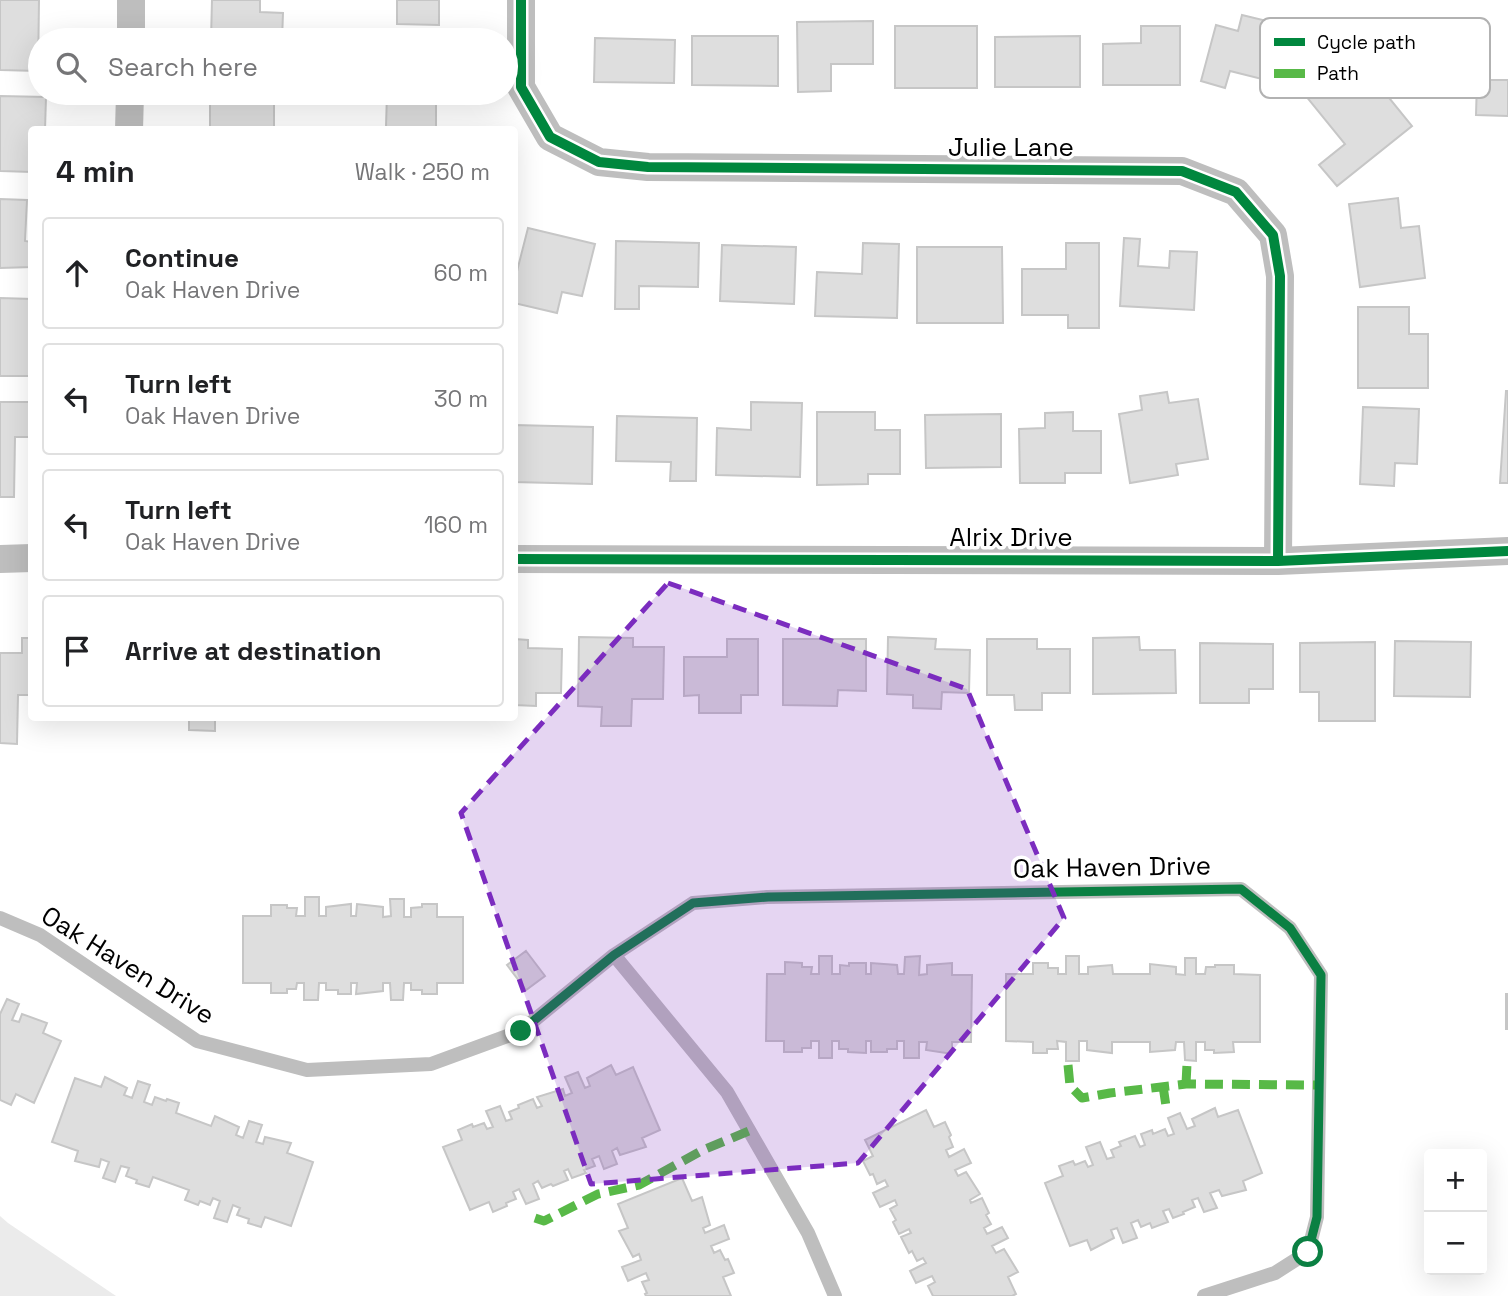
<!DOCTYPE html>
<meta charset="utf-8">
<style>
body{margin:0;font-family:"Space Grotesk",sans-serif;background:#f2f2f2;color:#202124}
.controls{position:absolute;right:21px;bottom:21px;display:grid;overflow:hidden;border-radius:7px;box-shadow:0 7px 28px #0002}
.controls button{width:63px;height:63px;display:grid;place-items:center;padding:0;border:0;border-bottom:2px solid #e0e0e0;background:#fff;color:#202124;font:35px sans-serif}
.stop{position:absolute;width:21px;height:21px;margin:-16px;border:5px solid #0b8043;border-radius:50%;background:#fff}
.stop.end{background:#0b8043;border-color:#fff;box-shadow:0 2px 7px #0008}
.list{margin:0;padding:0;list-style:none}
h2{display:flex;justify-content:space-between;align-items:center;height:91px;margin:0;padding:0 28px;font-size:30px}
h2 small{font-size:23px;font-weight:400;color:#757577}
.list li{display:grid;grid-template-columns:46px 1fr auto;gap:21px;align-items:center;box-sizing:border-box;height:112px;margin:0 14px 14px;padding:0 14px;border:2px solid #e0e0e0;border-radius:7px}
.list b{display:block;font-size:26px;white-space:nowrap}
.list p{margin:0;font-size:23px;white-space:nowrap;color:#757577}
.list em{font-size:23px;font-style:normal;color:#757577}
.icon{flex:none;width:38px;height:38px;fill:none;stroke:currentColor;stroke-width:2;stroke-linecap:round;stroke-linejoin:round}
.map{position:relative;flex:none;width:1508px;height:1296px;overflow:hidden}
.search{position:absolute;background:#fff;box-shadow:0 7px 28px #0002;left:28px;top:28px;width:490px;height:77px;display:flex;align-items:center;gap:18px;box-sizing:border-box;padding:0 24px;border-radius:38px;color:#757577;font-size:26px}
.panel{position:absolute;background:#fff;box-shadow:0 7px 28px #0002;left:28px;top:126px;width:490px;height:595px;border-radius:7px}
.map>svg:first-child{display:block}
.green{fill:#ebebeb}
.building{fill:#dedede;stroke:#c6c6c6;stroke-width:2}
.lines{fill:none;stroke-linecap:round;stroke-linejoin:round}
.lane{stroke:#bebebe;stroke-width:14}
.street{stroke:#bebebe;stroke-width:28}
.quiet{stroke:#58b947;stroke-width:9;stroke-dasharray:18 9;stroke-linecap:butt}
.cycleway-casing{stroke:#fff;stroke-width:15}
.cycleway{stroke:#00873e;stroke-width:10}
.route{stroke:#0b8043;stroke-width:9}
.marked{fill:#7b2cbf;fill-opacity:0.2;stroke:#7b2cbf;stroke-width:5;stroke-dasharray:14 9;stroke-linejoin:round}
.labels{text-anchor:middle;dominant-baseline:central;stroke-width:7;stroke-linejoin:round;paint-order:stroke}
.street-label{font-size:26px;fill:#000;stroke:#fff}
.key{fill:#fff;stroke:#b2b2b2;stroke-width:2}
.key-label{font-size:19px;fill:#000}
</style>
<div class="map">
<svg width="1508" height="1296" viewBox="0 0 1508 1296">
<rect width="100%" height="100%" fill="#fff"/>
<path class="green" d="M0,1216L8,1223L116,1296H0Z"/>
<path class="building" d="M0,0H39L38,71L0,70Z
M212,0H260V12L283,13L282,40H211Z
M397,0H439V25L397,24Z
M1242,15L1292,27L1278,83L1230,71L1225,88L1201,81L1216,25L1238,31Z
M873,21V64H831V91L798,92L797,22Z
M895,26H977V88H895Z
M1141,26H1180V85H1103V44L1141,43Z
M692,36H778V86L692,85Z
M1080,36V87H995V37Z
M388,38L437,39V40H388Z
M595,38L675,40L674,83L594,82Z
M1343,65L1366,93L1377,83L1412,126L1337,186L1319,165L1345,144L1305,95Z
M1477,80H1508V116L1476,115Z
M224,93H274V130H210V95H224Z
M387,93H436V128L386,127Z
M0,96L46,97L45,130H32V172L0,171Z
M1398,198L1401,228L1419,226L1425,278L1360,287L1349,204Z
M0,199L27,200L25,241L32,242V267L0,268Z
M528,228L595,244L582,296L562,292L557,313L514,303V283Z
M1124,238L1140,239L1138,266L1169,268L1170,251L1197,252L1194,310L1120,306Z
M616,241L699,243L698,287L639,286V309H615Z
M863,243L899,244L897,318L815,316L817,272L862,274Z
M1066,243H1099V328H1068V315H1022V269H1066Z
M722,245L796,247L794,304L720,301Z
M917,247H1002L1003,323H917Z
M0,298L32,299V376H0Z
M1358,307H1409V334H1428V388H1358Z
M1506,391H1508V483H1500Z
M1167,392L1169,403L1198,399L1208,459L1176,464L1178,475L1130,483L1119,414L1142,410L1140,396Z
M0,402H32V437H15L14,497H0Z
M751,402L802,403L800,477L716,475L717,428L751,430Z
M1363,407L1419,409L1417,464L1395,463L1394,486L1360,484Z
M817,412H875V430H900V474H868V484L817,485Z
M1073,412V431H1101V473H1065V483H1020L1019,429L1045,428V413Z
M1001,414V467L926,468L925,415Z
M617,416L697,418L696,481H670L671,462L616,461Z
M514,425L593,427L592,484L514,482Z
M579,637L633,638V647H664L663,699H632L631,726H601L602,707L578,706Z
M888,637L936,639L935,649L970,650L969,693L942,692L941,709L913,708V695L887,694Z
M1139,637L1140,650H1175L1176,693L1093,694V638Z
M22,638H32V695H18L17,744L0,743V653H22Z
M514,639L528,640V648L562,649L561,693H536V706L514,705Z
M727,639H758V695H741V713H699V695L684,696V657H727Z
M783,639H866V691L838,690L837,706L783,705Z
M987,639H1037V649H1070V693H1042V710H1015L1014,695H987Z
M1395,641L1471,642L1470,697L1394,696Z
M1375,642V721H1319V692H1300V643Z
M1200,643L1273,644V689H1249V703H1200Z
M189,718H215V731L189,730Z
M305,897H319V916H326V907L351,904V916H356L357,904L383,907V917L391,916L390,899H404V917H411V908L422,907V904H437V917H463V983H437V994H422V990H411V983H404L403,1000H391L390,983H383V991L356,994L357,983H351V994H338V990H326V983H319L318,1000H304V983H297L296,989H287V993H271V983H243V916H271V905H287V908H297L296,916H305Z
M526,951L545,976L526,990L507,965Z
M819,956H832V974H840V965L849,966V963H866V974H871V963L897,965L898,974H904L905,957L920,956L919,975L927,974V965L952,963V975H972L971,1042H952V1053H946L926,1050L927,1042H919V1058H904V1041H897V1049H887V1052H871V1041H866V1053L848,1052V1049H839V1041H832V1058H819V1041H811V1048H802V1052H784V1041H766L767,974H785V962L802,963V967H812L811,974H819Z
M1066,956H1079V974H1088V967L1112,965L1113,974H1150V964L1176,967V974L1185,975V958H1196V974H1205L1206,967H1215V965H1234V974L1260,975V1042H1233L1234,1052L1214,1053V1050H1205V1042H1196V1061L1185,1060L1184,1042H1176L1175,1050L1150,1052V1042H1112V1053L1087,1050V1041H1079V1061H1066V1042L1057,1041L1058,1049H1047V1053H1033V1042L1006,1041V974H1033V963H1048V968H1058V974H1066Z
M1506,994H1508V1029H1506Z
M7,999L19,1004L12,1020L19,1022L22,1014L47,1023L43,1033L61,1041L34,1103L16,1094L11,1105L0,1100V1014Z
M611,1065L616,1075L633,1067L660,1130L642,1138L646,1147L620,1155L617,1148L612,1151L617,1164L604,1169L599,1156L592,1159L595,1166L584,1170L586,1173L572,1178L568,1169L564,1171L568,1180L553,1186L551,1184L542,1188L538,1181L533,1184L539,1199L526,1204L519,1189L513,1192L516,1199L506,1203L507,1206L493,1212L489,1202L470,1210L443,1147L462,1140L458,1130L472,1124L473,1127L484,1123L487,1129L493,1127L486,1111L500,1106L506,1121L512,1119L509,1112L519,1108L518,1105L533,1099L537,1108L542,1106L537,1097L563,1089L565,1096L572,1093L565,1077L578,1072L585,1088L590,1086L587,1078Z
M105,1077L127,1088L124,1095L132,1098L138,1081L150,1085L144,1102L152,1105L155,1097L166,1101L167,1099L179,1103L176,1113L211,1126L215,1116L239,1127L236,1135L243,1138L249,1121L262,1125L256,1142L263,1144L265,1137L291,1143L287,1153L313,1162L291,1226L265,1217L261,1227L248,1223L249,1219L237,1215L240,1208L233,1205L227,1222L214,1218L220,1201L213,1198L210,1205L200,1201L198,1205L185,1200L189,1190L153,1177L149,1187L136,1183L137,1180L126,1176L129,1168L121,1166L115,1182L103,1178L109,1162L101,1159L99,1167L75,1161L78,1151L52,1142L75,1078L101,1087Z
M1215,1108L1218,1117L1238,1110L1262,1173L1243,1181L1246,1190L1222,1196L1219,1190L1210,1193L1217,1208L1204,1212L1198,1198L1192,1200L1195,1207L1183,1212L1184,1214L1173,1218L1169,1209L1163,1211L1168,1222L1152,1228L1150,1223L1141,1227L1138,1220L1131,1223L1137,1238L1123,1243L1117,1228L1111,1230L1114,1238L1091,1250L1087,1240L1070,1246L1045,1183L1063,1176L1059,1166L1073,1161L1075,1165L1085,1161L1088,1167L1093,1165L1086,1147L1100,1142L1107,1159L1114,1157L1111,1150L1121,1146L1119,1142L1135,1136L1140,1147L1145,1145L1141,1134L1152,1130L1153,1134L1165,1129L1168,1136L1174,1134L1168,1118L1180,1113L1187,1129L1195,1126L1192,1119Z
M926,1110L934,1127L945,1122L951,1135L949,1137L953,1147L946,1150L949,1157L964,1149L971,1163L955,1170L958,1176L966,1172L980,1194L970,1200L971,1203L982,1198L989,1213L986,1215L991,1224L984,1228L987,1234L1002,1227L1008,1238L992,1246L996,1253L1004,1249L1018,1272L1008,1277L1016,1294L1012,1296H933L928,1286L935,1282L932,1276L916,1283L910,1271L926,1263L923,1258L917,1261L912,1251L909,1253L901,1237L911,1233L909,1229L899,1234L893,1222L896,1220L890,1209L897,1205L895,1200L880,1207L873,1193L888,1186L885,1180L877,1184L873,1174L870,1175L863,1161L873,1156L865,1140Z
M682,1178L692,1201L702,1197L710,1225L703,1228L705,1233L724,1225L729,1239L711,1246L714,1253L720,1250L725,1260L728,1259L734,1273L723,1277L731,1296H646L645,1294L647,1293L642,1282L649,1280L646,1273L628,1281L622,1267L641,1260L639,1254L633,1257L619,1231L628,1228L618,1204Z"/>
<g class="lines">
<path class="lane" d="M0,918L40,935L197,1041L307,1070L431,1064L521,1031L614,955L693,903L767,897L1241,889L1290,928L1321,975L1317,1217L1308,1252L1275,1273L1204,1296
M614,955L727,1092L808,1233L835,1296"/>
<path class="street" d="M521,0V87L550,137L599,162L648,167L1182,171L1236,192L1273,235L1280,276L1278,561
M131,40V0
M129,130L130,93
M0,559L32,558
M514,559L1278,561L1508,551"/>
<path class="quiet" d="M1068,1065L1070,1086L1082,1098L1110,1093L1186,1084L1319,1085
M1186,1084L1187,1064
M1163,1086L1166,1106
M535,1218L544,1221L598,1194L639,1185L703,1150L749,1131"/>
<defs>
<path id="cycleway" d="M521,0V87L550,137L599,162L648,167L1182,171L1236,192L1273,235L1280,276L1278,561
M514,559L1278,561L1508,551"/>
</defs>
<use href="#cycleway" class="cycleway-casing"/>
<use href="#cycleway" class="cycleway"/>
</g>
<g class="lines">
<path class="route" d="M521,1031L614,955L693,903L768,897L1241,889L1290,928L1321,975L1317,1217L1308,1252"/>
</g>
<path class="marked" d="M668,583L967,689L1064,918L858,1163L591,1184L461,813Z"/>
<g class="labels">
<g class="street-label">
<text x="1011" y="147">Julie Lane</text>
<text x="1011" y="537">Alrix Drive</text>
<text transform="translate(1112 867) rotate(-1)">Oak Haven Drive</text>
<text transform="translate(128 965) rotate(32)">Oak Haven Drive</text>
</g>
</g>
<rect x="1260" y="18" width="230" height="80" rx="10" class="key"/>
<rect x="1274" y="38" width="31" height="8" fill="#00873e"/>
<rect x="1274" y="69" width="31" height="9" fill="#58b947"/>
<g class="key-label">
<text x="1317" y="49">Cycle path</text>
<text x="1317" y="80">Path</text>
</g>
</svg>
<div class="controls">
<button>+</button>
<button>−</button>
</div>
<div class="stop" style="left:1308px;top:1252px"></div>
<div class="stop end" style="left:521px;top:1031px"></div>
<div class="search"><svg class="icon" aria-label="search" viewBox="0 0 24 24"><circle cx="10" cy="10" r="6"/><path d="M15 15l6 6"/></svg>Search here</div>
<section class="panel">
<h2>4 min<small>Walk · 250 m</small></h2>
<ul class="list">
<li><svg class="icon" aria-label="ahead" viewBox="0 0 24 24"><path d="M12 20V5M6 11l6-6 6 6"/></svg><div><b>Continue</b><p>Oak Haven Drive</p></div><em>60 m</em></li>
<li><svg class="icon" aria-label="left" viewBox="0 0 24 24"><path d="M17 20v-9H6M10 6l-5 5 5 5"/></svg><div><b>Turn left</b><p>Oak Haven Drive</p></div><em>30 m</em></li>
<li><svg class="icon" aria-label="left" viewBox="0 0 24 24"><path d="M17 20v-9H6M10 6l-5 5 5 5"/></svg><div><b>Turn left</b><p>Oak Haven Drive</p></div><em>160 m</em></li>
<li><svg class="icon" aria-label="arrive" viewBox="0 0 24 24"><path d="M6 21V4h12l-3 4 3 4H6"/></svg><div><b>Arrive at destination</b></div></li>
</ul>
</section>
</div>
